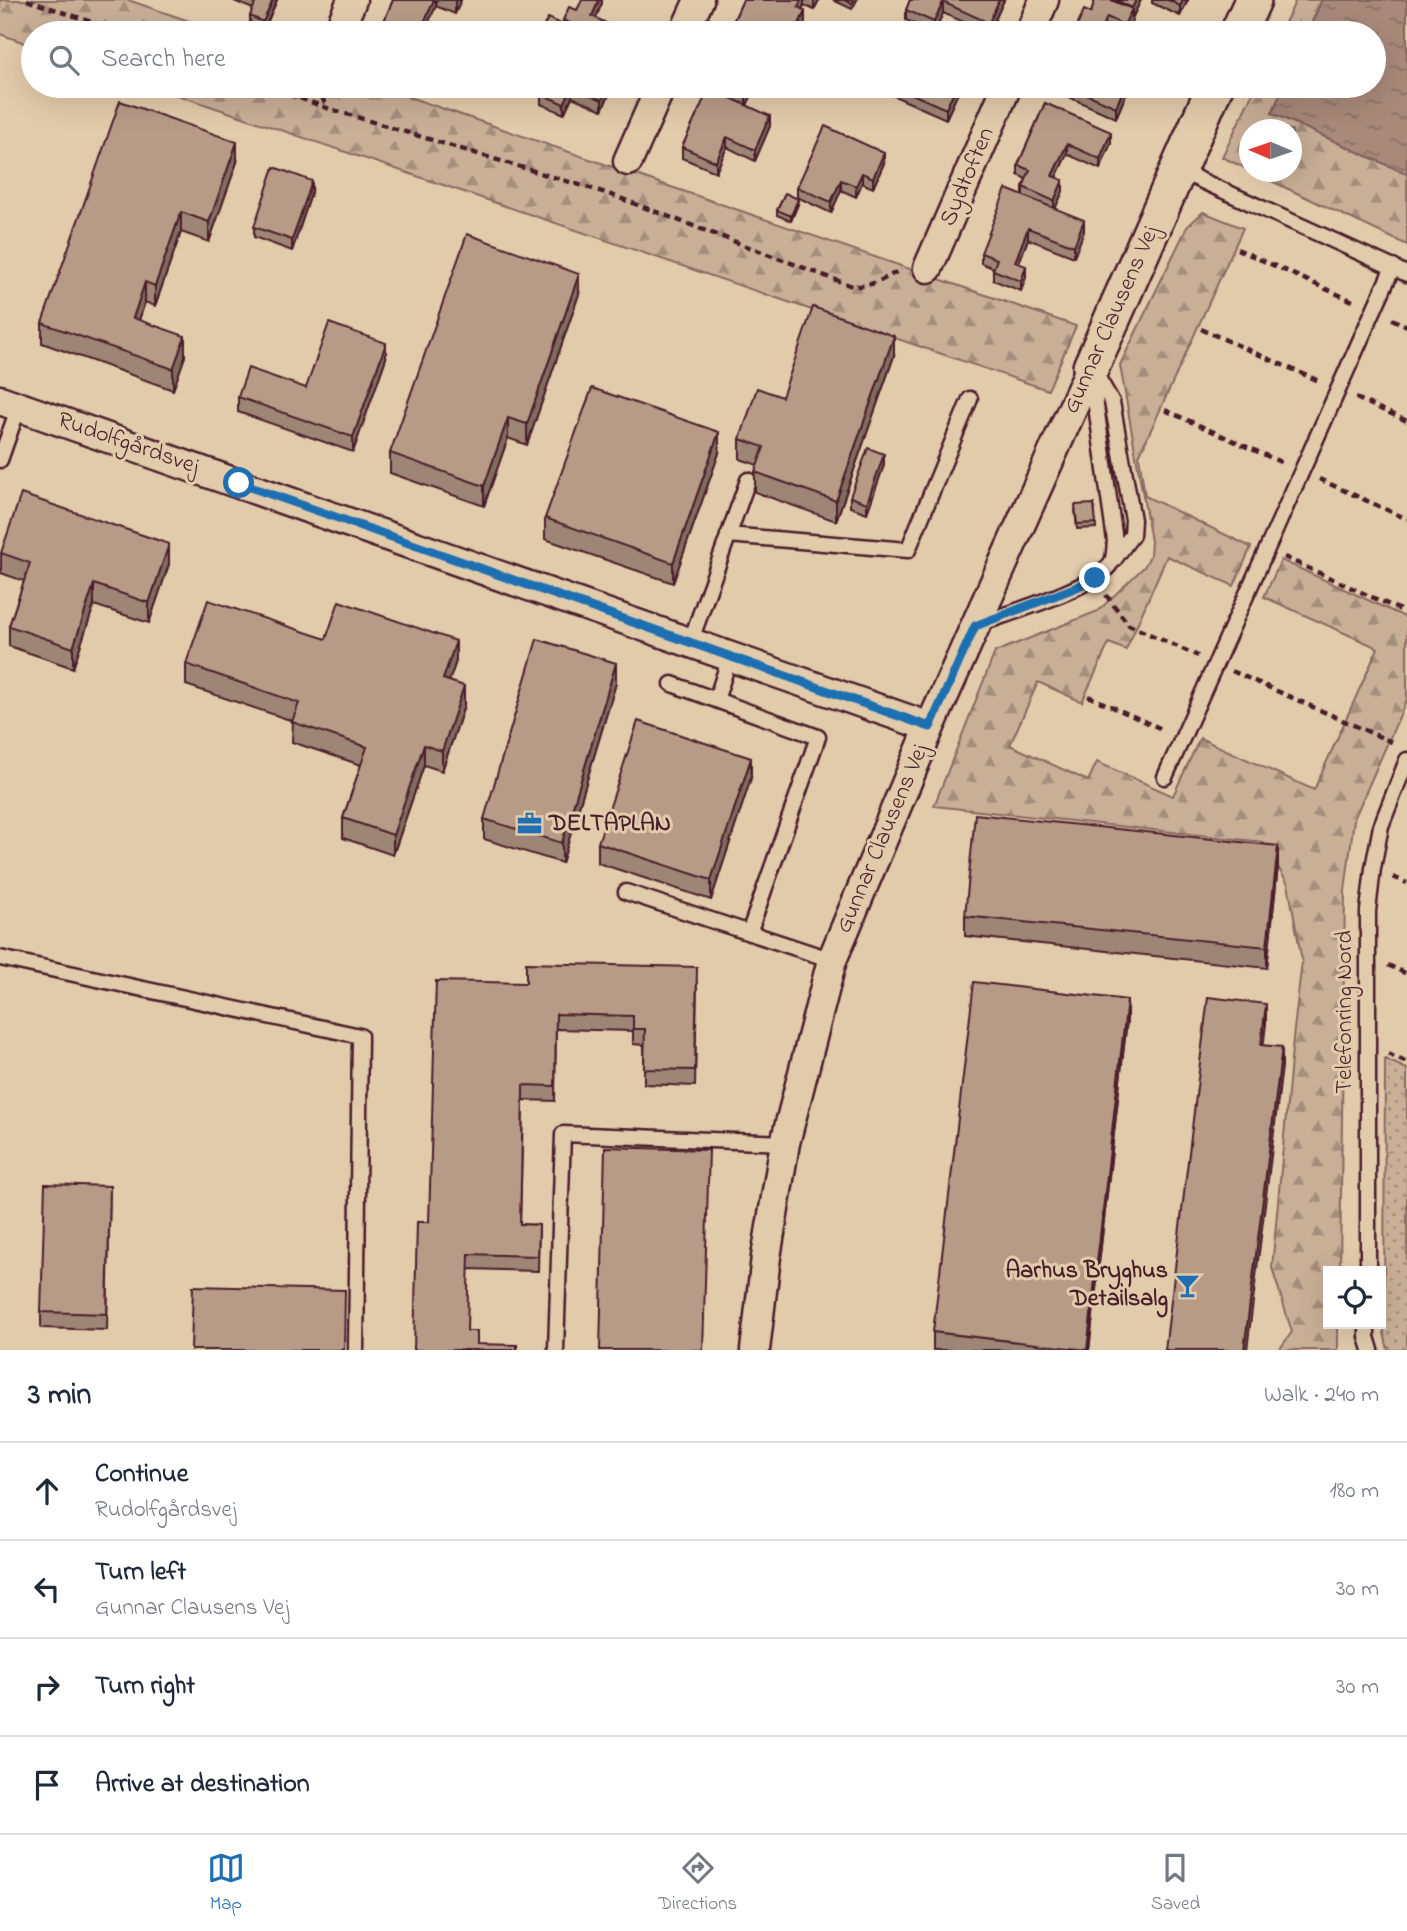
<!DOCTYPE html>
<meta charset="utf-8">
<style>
body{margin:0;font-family:"Indie Flower",sans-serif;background:#f6f6f7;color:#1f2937}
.controls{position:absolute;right:21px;bottom:21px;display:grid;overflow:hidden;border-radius:0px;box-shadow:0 7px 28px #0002}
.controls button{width:63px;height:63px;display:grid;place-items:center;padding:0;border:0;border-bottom:2px solid #e0e1e3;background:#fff;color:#1f2937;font:35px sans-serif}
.compass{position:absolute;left:1239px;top:119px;width:63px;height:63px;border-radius:50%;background:#fff;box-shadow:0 7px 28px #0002;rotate:272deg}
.stop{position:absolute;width:21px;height:21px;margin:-16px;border:5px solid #1f6fb2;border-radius:50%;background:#fff}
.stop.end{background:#1f6fb2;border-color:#fff;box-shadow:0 2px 7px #0008}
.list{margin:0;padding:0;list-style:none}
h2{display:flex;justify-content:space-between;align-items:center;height:91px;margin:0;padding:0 28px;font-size:30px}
h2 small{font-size:23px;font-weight:400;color:#747a83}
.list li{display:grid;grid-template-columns:46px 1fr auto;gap:21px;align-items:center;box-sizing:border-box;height:98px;padding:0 28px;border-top:2px solid #e0e1e3}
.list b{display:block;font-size:26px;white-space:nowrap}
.list p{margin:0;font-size:23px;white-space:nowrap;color:#747a83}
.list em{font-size:23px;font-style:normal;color:#747a83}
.icon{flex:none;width:38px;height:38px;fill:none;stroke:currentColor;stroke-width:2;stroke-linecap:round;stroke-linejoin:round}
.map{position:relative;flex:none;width:1407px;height:1350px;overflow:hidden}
.search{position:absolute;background:#fff;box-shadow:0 7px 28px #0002;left:21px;right:21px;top:21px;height:77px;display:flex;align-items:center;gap:18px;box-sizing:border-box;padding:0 24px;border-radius:38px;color:#747a83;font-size:26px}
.sheet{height:483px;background:#fff}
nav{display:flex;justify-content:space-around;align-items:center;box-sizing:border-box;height:98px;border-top:2px solid #e0e1e3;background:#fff;font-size:19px;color:#747a83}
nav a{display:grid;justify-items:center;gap:4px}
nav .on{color:#1f6fb2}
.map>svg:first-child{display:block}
.grass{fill:url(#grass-dots);stroke:#8a6760;stroke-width:2}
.forest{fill:url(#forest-firs);stroke:#8a6760;stroke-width:2}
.water{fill:url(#water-ripples);stroke:#825f5a;stroke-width:2}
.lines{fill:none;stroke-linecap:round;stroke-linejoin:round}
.service-casing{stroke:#4a1f2b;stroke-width:19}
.minor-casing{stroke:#4a1f2b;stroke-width:33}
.tertiary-casing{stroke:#4a1f2b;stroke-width:40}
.path{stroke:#4a1f2b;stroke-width:4.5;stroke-dasharray:7 5;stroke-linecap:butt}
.service{stroke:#e2cbab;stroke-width:14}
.minor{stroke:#e2cbab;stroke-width:28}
.tertiary{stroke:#e2cbab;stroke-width:35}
.wall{fill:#9e8574;stroke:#4a1f2b;stroke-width:2}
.shaded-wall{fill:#816c5e;stroke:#4a1f2b;stroke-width:2}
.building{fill:#b89b87;stroke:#4a1f2b;stroke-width:2}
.route{stroke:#1f6fb2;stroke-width:9}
.labels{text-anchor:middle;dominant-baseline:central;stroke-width:6;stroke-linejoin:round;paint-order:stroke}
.street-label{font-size:24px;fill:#4a1f2b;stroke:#e2cbab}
.poi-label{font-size:24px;font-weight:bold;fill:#4a1f2b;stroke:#e2cbab;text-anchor:start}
</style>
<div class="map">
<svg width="1407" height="1350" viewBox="0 0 1407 1350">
<defs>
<pattern id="grass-dots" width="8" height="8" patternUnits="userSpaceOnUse" patternTransform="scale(1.75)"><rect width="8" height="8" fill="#c9af96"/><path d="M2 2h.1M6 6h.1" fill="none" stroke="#a58e7b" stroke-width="1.8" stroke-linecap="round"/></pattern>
<pattern id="forest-firs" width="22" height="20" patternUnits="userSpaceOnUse" patternTransform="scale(1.75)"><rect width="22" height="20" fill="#c9af96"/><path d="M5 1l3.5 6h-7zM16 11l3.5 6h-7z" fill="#a58e7b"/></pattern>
<pattern id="water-ripples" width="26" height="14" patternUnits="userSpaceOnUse" patternTransform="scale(1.75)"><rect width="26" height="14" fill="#a8897a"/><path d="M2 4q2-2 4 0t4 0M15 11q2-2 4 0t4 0" fill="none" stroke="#8b6f64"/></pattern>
</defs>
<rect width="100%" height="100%" fill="#e2cbab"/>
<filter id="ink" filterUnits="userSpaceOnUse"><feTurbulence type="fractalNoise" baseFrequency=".0143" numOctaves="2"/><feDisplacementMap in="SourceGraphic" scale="14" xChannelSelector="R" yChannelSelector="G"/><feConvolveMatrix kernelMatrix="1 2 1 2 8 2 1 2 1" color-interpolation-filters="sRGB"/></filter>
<g filter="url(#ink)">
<path class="grass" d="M1385,1059L1407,1069V1350H1388L1384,1333Z"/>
<path class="forest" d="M0,0H128L224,33H33V46L0,34Z
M1296,0H1322L1307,33H1280Z
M151,86H377L1076,326L1048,390Z
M1256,86H1284L1272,113L1407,174V245L1252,172H1292V130H1250L1249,170L1222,157Z
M1203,212L1243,228L1139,456L1145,496L1251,547L1234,586L1167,556L1126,650L1109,643L1082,702L1038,682L1010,745L1088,781L1097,762L1173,796L1200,738L1314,790L1378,648L1264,597L1281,560L1407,618V699L1354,819L1345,891L1340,1271H1328V1324H1338V1350H1279L1292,1332L1272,1268L1293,1038L1302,961L1288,884L1263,842L934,806L995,652L1098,611L1144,567L1150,556L1151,541L1120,365L1187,227Z"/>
<path class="water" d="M1322,0H1407V174L1272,113L1284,86H1374V33H1307Z"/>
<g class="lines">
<defs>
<path id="service" d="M1178,170L1407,274
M1094,371L1112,402L1133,520L1132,535L1113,561
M0,460L19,406
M728,535L908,550L970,399
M976,625C1006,614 1096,588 1111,563C1115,557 1114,547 1115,541L1092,378
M690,643L748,480
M672,684L818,737L749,933
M716,700L730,657
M1165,777L1393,267
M626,892L832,960
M0,958L360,1036L356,1350
M1368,1271V911L1373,868L1381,826L1407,760
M1367,1324V1337L1371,1350
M556,1350L563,1134L785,1143"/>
<path id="minor" d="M338,33L352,0
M684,33L699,0
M1030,33L1044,0
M628,161L661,86
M928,268L1007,86
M0,400L930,727
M755,1350L766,1257L785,1143L832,960L930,727L1091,367"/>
<path id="tertiary" d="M1238,33L1253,0
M1091,367L1215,86"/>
</defs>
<use href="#service" class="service-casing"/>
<use href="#minor" class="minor-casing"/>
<use href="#tertiary" class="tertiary-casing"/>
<path class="path" d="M27,0L124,33
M266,86L327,108L606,193L852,286C871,287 885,279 901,269
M317,86L327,108
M1237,249L1355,302
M1392,319L1407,326
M1201,329L1319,381
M1356,398L1407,421
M1165,410L1285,464
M1319,479L1407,519
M1284,557L1407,613
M1106,595L1129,625L1198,656
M1232,671L1396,744
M1088,696L1164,730
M1393,877L1407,883
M1388,965L1407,974
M1388,1054L1407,1063"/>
<use href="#service" class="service"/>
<use href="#minor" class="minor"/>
<use href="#tertiary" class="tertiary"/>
</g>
<path class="wall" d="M234,0H277L263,32L250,26V16L253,9L234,1Z
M393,0H461L455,14L436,6L379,33Z
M602,0V3L595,18L608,33H540L563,24V20L577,10Z
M743,0H819L814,10L804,5L802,9L805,21L800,33H728Z
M833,0H857L852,9Z
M910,0H1004L989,33L943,13L934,33L906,20V10Z
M1095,0H1141L1125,33H1074L1091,13Z
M1152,0H1188L1180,16L1152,3Z
M545,86H613L602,110L572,97L564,114L541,104V94Z
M710,86H756L747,105L770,126L755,161L727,147L716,172L682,158V147L710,89Z
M874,86H961L946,119L874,87Z
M1062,86H1126V94L1116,118L1062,94Z
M1045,103L1111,143L1100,169L1067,154L1056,177L1063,191L1055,209L1084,231L1074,257L1028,239L1019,263L1026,277L1021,291L993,280V268L981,263V253L1023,196V187L1026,179L1018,175V165Z
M237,162L209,242L181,232L155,306L145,302L139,320L185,356L173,390L42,343V323Z
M884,163L873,188L862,183L856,197L841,190L831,213L797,197V187Z
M312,191L292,251L254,237V227Z
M798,204L791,221L777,215V210Z
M579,294L527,445L508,438L484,506L390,473V453Z
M894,356L836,521L755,492V472L758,465L740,459V439L782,397Z
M386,358L353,452L238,412V397L306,388Z
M719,453L673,583L545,539V518Z
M884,465L867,513L850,507V497Z
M1094,504L1096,528L1077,529L1075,510Z
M1,553L169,564L149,623L94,605L73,668L9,646V626L24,581L1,573Z
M326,639L456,661L449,681L464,706L442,771L424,765L393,855L343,838V818L361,765L292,742L293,721L186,685V664Z
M616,683L562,863L484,839V819Z
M751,778L711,900L598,863V843Z
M1278,866L1267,968L965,936V916Z
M526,983H697L695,1086L644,1084V1045L633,1044V1031L556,1029L555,1101L523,1100V1109L520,1224L539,1225L538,1271L469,1269L414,1350L429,1222Z
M1127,1020L1089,1350H933V1332Z
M110,1186L107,1330L41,1328V1312Z"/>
<path class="shaded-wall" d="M273,0H277L263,32V22Z
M434,0H436V6L424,33L422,27Z
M456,0H461L455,14V3Z
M599,0H602V3L592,27V16Z
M801,0H804V5L798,18V7Z
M814,0H819L814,10Z
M999,0H1004L989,33V23Z
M1136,0H1141L1132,18V8Z
M1183,0H1188L1180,16V6Z
M943,2V13L934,33V22Z
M1132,9V20L1125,33H1124V25Z
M805,11V21L800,33H795Z
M608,24V33H604Z
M608,86H613L602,110V100Z
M751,86H756L746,107V97Z
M956,86H961L946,119V109Z
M1125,86H1126V94L1116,118V107Z
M572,87V97L564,114V104Z
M770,116V126L755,161V150Z
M1111,132V143L1100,169V159Z
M727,137V147L716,172V162Z
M237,142V162L209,242V222Z
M1067,144V154L1052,186V176Z
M884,153V163L873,188V178Z
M862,173V183L856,197V186Z
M841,180V190L831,213V202Z
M1063,180V191L1054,211V201Z
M312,181V191L292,251V240Z
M798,199V204L791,221V216Z
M181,212V232L155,306V286Z
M1084,220V231L1074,257V246Z
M1028,228V239L1015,272V262Z
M1026,266V277L1021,291V281Z
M579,274V294L527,445V424Z
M145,282V302L133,338V318Z
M185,336V356L173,390V369Z
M894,336V356L836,521V501Z
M386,343V358L353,452V437Z
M508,418V438L484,506V486Z
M719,432V453L673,583V563Z
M884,454V465L867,513V503Z
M169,544V564L149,623V603Z
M94,584V605L73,668V648Z
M456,641V661L443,700V679Z
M616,663V683L562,863V843Z
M464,686V706L442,771V751Z
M424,745V765L393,855V835Z
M751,758V778L711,900V880Z
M1278,846V866L1267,968V947Z
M1127,1000V1020L1089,1350H1087Z
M1266,1004V1024L1261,1066V1045Z
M1282,1047V1067L1247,1350H1244Z"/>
<path class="building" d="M255,0H273L263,22L250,16L256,1Z
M393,0H434L422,27L435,33H379Z
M582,0H599L592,16L608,24L604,33H592L563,20L569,7L577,10Z
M743,0H801L798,7L805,11L795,33H783L777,31L776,33H728Z
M844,0H854L852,4Z
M910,0H999L989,23L943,2L934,22L906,10Z
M1095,0H1111L1132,9L1124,25L1107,17L1103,26L1119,33H1074L1084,10L1091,13Z
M1116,0H1136L1132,8Z
M1168,0H1183L1180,6Z
M548,18L572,29L570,33H540Z
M545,86H608L602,100L572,87L564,104L541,94Z
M722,86H751L746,97Z
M894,86H956L946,109Z
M1068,86H1125L1116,107Z
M709,88L770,116L755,150L727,137L716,162L682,147Z
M120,101L237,142L209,222L181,212L155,286L145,282L133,318L185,336L173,369L42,323Z
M1045,103L1111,132L1100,159L1067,144L1052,176L1063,180L1054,201L1023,187L1030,170L1018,165Z
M825,126L884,153L873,178L862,173L856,186L841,180L831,202L797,187Z
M274,167L312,181L292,240L254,227Z
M1006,189L1084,220L1074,246L1028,228L1015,262L1026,266L1021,281L993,270L997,259L981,253Z
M785,193L798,199L791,216L777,210Z
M467,234L579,274L527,424L508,418L484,486L390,453Z
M813,307L894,336L836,501L755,472L764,447L740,439L757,388L782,397Z
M329,323L386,343L353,437L238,397L248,368L306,388Z
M592,388L719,432L673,563L545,518Z
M868,448L884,454L867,503L850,497Z
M21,494L169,544L149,603L94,584L73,648L9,626L30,563L1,553Z
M1094,504L1096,523L1077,524L1075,505Z
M208,600L326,639L339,601L456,641L443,679L464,686L442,751L424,745L393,835L343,818L367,747L292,722L299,703L186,664Z
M537,639L616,663L562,843L484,819Z
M638,721L751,758L711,880L598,843Z
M975,814L1278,846L1267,947L965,916Z
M526,963L697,967L695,1070L644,1069L645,1029H633V1016L556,1014L555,1086L523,1085V1093L520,1224L539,1225L538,1256L469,1254L467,1331H477V1344L517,1345V1350H414L417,1222H429L436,981L526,983Z
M974,982L1127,1000L1087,1350L933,1332Z
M1208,997L1266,1004L1261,1045L1282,1047L1244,1350H1165Z
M605,1147L709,1150L703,1350H600Z
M45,1184L110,1186L107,1314L41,1312Z
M193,1286L345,1290L344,1350H191Z"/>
</g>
<g class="lines" filter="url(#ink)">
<path class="route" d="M239,483L930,727L975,626L1077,587L1095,578"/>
</g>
<defs>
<symbol id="office-bare" viewBox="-9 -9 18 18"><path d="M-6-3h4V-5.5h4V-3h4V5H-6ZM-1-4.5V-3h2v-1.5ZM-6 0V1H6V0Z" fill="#1f6fb2" stroke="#e2cbab" stroke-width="2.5" paint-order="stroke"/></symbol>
<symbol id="bar-bare" viewBox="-9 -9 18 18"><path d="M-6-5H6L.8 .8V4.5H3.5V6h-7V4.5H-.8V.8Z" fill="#1f6fb2" stroke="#e2cbab" stroke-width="2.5" paint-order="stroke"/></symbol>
</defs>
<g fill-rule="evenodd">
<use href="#office-bare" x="512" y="806" width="35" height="35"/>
<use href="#bar-bare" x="1170" y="1268" width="35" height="35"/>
</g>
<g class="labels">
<g class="street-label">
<text transform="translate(968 177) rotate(-67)">Sydtoften</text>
<text transform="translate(1112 320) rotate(-66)">Gunnar Clausens Vej</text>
<text transform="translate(128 444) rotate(19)">Rudolfgårdsvej</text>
<text transform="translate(883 839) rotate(-67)">Gunnar Clausens Vej</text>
<text transform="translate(1345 1012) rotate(-90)">Telefonring Nord</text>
</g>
<g class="poi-label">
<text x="549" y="824">DELTAPLAN</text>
<text x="1168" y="1271" text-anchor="end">Aarhus Bryghus<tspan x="1168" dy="28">Detailsalg</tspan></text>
</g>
</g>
</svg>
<div class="controls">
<button><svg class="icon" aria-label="locate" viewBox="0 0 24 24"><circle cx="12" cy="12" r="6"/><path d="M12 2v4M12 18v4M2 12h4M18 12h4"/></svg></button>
</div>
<svg class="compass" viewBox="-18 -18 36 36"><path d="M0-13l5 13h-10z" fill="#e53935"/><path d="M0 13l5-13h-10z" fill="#747a83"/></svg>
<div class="stop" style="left:239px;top:483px"></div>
<div class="stop end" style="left:1095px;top:578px"></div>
<div class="search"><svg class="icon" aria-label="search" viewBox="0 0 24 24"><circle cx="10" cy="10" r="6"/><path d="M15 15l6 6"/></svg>Search here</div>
</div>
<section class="sheet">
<h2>3 min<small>Walk · 240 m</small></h2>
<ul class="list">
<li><svg class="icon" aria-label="ahead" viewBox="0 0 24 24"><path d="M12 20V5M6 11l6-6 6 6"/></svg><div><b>Continue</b><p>Rudolfgårdsvej</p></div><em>180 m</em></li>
<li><svg class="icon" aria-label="left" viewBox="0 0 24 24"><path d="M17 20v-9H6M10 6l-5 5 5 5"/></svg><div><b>Turn left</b><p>Gunnar Clausens Vej</p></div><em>30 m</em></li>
<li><svg class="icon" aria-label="right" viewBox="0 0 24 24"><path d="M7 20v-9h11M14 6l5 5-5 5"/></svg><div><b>Turn right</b></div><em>30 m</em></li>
<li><svg class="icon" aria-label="arrive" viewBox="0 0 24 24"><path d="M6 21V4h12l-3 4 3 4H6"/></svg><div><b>Arrive at destination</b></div></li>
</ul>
</section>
<nav>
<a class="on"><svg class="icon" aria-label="map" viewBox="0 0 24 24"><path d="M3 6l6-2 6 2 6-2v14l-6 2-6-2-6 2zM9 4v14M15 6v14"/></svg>Map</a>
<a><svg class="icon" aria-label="directions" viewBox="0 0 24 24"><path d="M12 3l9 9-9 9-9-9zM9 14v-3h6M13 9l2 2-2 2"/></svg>Directions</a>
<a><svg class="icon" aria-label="saved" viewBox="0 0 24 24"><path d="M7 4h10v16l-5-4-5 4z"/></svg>Saved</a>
</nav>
